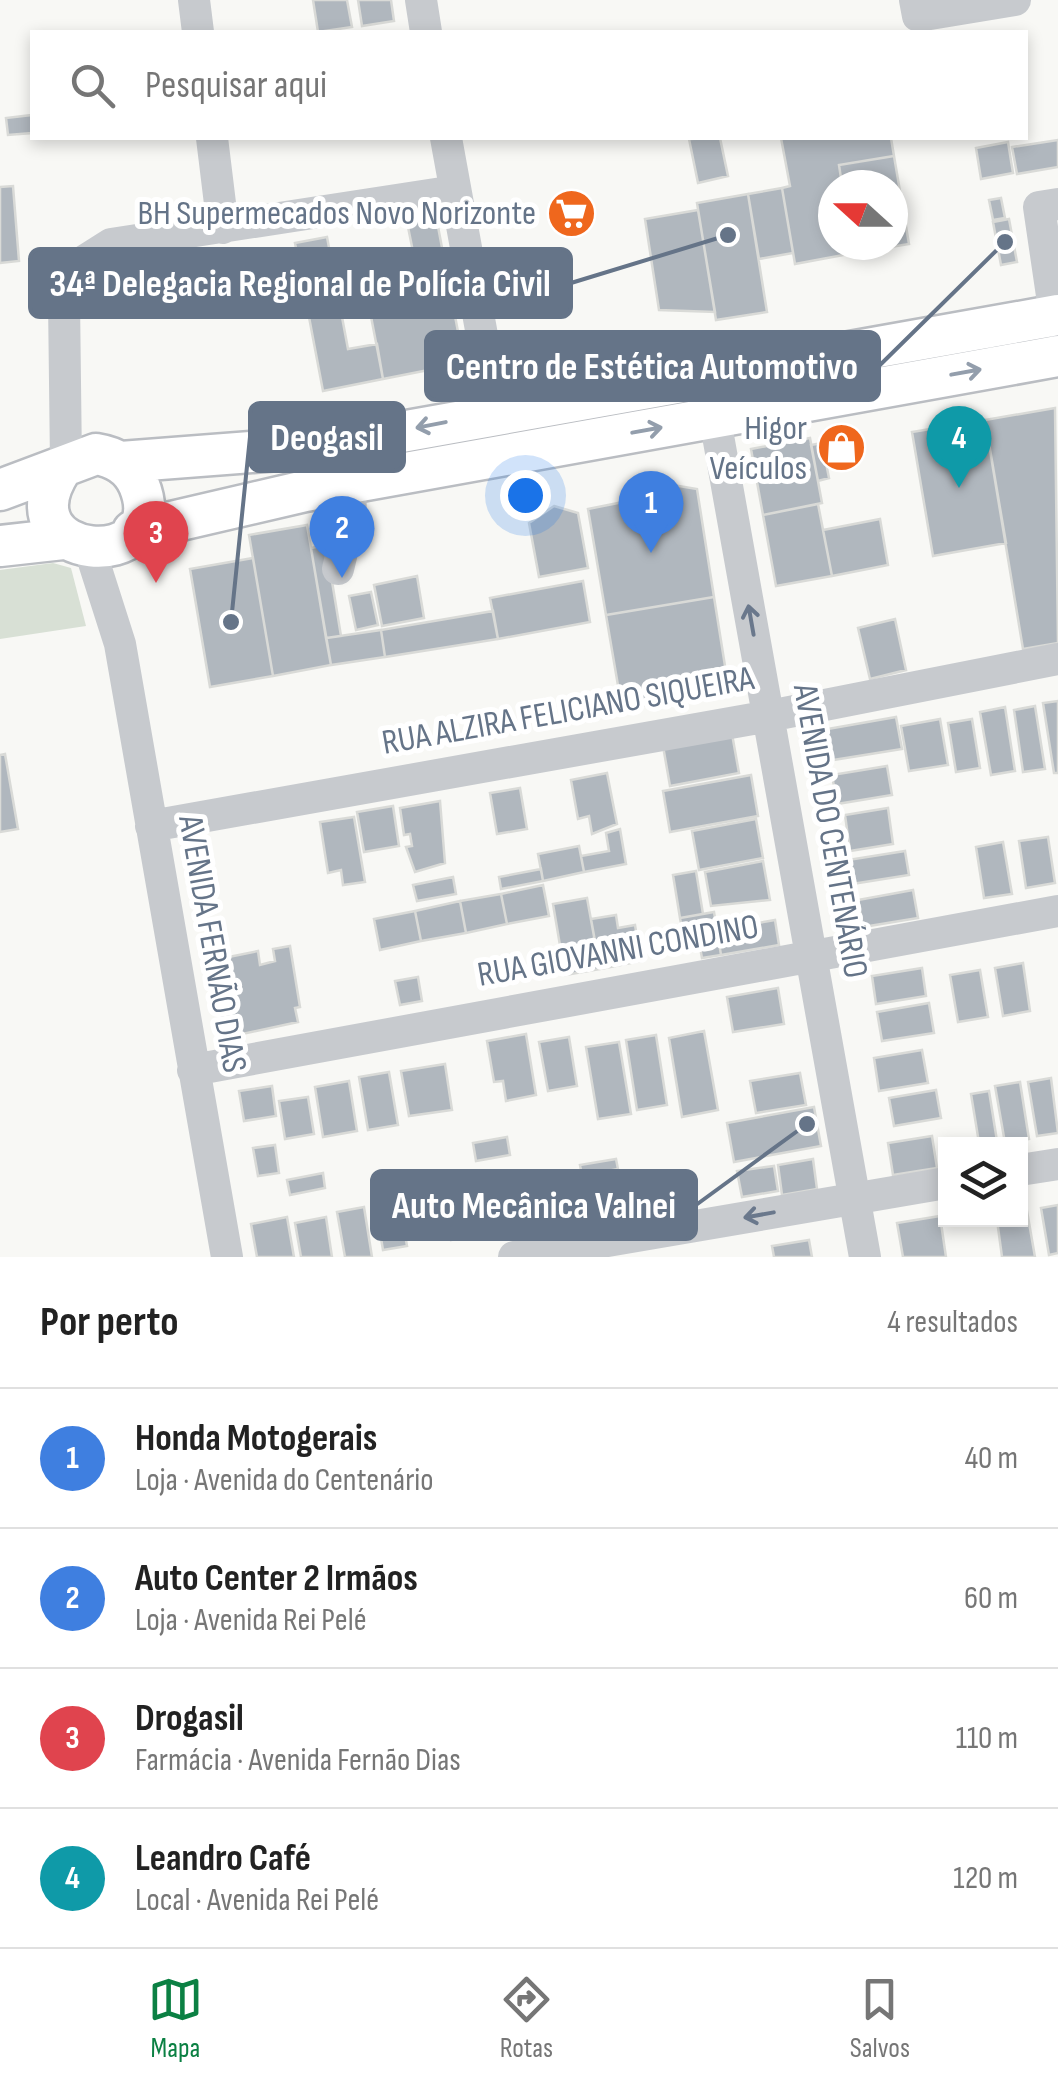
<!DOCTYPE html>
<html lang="pt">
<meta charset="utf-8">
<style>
body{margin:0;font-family:"Sofia Sans Condensed",sans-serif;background:#f2f2f2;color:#222}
.controls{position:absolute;right:30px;bottom:30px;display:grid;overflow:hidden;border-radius:0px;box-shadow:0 5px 15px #0003}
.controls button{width:90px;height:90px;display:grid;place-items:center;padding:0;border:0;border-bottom:2px solid #e0e0e0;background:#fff;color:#222;font:50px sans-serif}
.compass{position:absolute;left:818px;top:170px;width:90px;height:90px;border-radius:50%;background:#fff;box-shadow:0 5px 15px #0003;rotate:291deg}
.you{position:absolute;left:525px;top:495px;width:35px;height:35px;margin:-25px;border:8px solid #fff;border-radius:50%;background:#1a73e8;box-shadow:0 0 0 15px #1a73e833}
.badge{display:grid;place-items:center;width:65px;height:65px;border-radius:50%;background:#0b8043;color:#fff;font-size:32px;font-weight:700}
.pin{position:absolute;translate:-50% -82px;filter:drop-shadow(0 2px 5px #0008)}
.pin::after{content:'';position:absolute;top:52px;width:35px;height:30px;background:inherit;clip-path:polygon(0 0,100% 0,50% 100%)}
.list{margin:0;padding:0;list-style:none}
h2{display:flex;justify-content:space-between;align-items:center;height:130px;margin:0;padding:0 40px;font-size:42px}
h2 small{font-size:32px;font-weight:400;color:#767676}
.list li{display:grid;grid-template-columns:65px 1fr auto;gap:30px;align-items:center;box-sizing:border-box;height:140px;padding:0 40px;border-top:2px solid #e0e0e0}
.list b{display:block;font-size:38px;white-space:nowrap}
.list p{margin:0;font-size:32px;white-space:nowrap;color:#767676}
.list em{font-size:32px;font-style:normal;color:#767676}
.icon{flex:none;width:55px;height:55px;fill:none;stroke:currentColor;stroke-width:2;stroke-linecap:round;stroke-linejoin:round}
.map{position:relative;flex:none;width:1058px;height:1257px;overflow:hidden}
.search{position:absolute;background:#fff;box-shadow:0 5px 15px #0003;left:30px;right:30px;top:30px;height:110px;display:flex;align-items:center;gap:25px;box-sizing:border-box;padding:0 35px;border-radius:0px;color:#767676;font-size:38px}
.sheet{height:690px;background:#fff}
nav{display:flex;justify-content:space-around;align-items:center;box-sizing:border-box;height:140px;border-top:2px solid #e0e0e0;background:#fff;font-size:28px;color:#767676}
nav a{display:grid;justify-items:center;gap:5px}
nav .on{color:#0b8043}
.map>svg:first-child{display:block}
.green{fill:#d8e0d5}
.building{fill:#b0b7be;stroke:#d9dad7;stroke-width:2.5}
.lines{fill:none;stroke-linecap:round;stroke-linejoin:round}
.major-casing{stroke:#babdc2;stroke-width:45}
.minor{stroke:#c7cace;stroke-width:32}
.major{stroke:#fff;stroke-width:40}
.oneway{stroke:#939eac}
.oneway2{stroke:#6a788c}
.labels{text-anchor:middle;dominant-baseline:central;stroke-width:10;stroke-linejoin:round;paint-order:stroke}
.poi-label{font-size:35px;fill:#657488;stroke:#fff;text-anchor:end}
.street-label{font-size:35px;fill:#657488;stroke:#fff}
.leader{fill:none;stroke:#657488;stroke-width:4}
.callout-dot{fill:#657488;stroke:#fff;stroke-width:4}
.callout{fill:#657488;stroke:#657488;stroke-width:4}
.callout-label{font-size:38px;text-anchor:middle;font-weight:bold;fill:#fff}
</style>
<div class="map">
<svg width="1058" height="1257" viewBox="0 0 1058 1257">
<rect width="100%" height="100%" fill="#f8f8f5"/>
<path class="green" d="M53,563L71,568L86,626L0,639V570Z"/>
<path class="building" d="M313,0H347L352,27L318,32Z
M358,0H391L394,21L362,26Z
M32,115V133L8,135L6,118Z
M720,138L728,176L698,183L689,139Z
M781,138H891L894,156L839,165L842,185H833V245H852L854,253L795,264L782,188L790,186Z
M1058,140V167L1017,174L1012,147Z
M1008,142L1013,173L981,179L976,148Z
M894,156L909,244L854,253L852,245H893V185H842L839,165Z
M13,186L19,261L0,263V187Z
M782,188L793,253L759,259L748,194Z
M748,194L767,312L716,320L697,203Z
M1001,198L1005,218L993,220L989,200Z
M698,210L715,312L659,310L645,219Z
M436,216L450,290L422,296L407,222Z
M1009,219L1017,262L1001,265L993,222Z
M327,237L348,349L377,344L383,379L323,391L295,243Z
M450,290L464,363L383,379L369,306Z
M1055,408L1058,643L1023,649L985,420Z
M985,420L1006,543L933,556L912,432Z
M810,438L822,503L763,515L751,449Z
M822,443L829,478L818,481L811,445Z
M667,484L697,489L714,597L606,615L588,509L643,498Z
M818,504L832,576L776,586L763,515Z
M554,506L578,513L588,568L539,577L529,523Z
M880,519L888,565L832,576L823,530Z
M307,525L331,665L273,676L249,535Z
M326,545L341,636L326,638L311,548Z
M253,558L273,676L210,687L190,569Z
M417,576L424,618L382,626L374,585Z
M583,581L590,622L498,639L490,598Z
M371,592L378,625L356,630L349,596Z
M714,597L729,691L622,709L606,615Z
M493,611L498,639L385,657L381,630Z
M895,619L906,670L870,679L858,628Z
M381,630L385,657L331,665L326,638Z
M1058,701V773H1054L1043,703Z
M1035,706L1045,769L1023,772L1014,710Z
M1005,707L1015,771L991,775L980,712Z
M896,717L902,749L827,761L822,730Z
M940,719L948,765L909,771L901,726Z
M972,719L980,768L956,772L948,723Z
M732,734L739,773L670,786L663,746Z
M5,754L18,829L0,832V755Z
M887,766L892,795L837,804L832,775Z
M607,773L617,824L592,834L589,816L578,819L571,780Z
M751,775L758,816L670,832L663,791Z
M520,788L527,829L497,834L490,793Z
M440,801L445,863L415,872L406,847L412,846L410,834L404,835L400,808Z
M393,806L399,846L364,852L357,812Z
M888,808L893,844L850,851L845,815Z
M354,817L365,882L343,885L341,870L328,873L320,822Z
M756,819L763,858L699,870L692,831Z
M620,829L626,864L584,872L581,856L609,851L606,833Z
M1048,837L1055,883L1026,888L1019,841Z
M1003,842L1012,894L984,898L976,847Z
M579,846L584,872L543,881L538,854Z
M905,851L909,875L852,884L848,860Z
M763,861L770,900L711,906L705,872Z
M541,869L543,881L501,889L499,877Z
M696,871L703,914L680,918L673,875Z
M453,877L456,894L417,901L413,885Z
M543,885L549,916L507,924L501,894Z
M913,890L918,918L863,927L858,900Z
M501,894L507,924L466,933L460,901Z
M587,898L600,969L565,975L553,904Z
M460,901L466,933L421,941L415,911Z
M415,911L421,941L380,950L374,919Z
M714,912L721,955L702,958L698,937L684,939L680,918Z
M616,915L618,928L635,925L641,961L600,969L591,919Z
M775,920L779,945L721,955L717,930Z
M290,946L300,1007L295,1008L298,1022L233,1036L230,1021L221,1023L215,996L220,995L209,961L258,951L260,965L275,961L273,949Z
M1023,963L1030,1011L1003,1016L995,968Z
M922,968L926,996L876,1004L872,976Z
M980,970L988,1017L958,1022L950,975Z
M418,977L422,1001L400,1005L395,981Z
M778,988L784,1024L733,1032L727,997Z
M929,1003L934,1033L882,1041L877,1012Z
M704,1031L718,1110L682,1117L669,1038Z
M526,1034L536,1095L506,1101L503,1081L494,1082L487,1041Z
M656,1035L667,1105L637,1110L626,1040Z
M569,1037L577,1086L548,1091L539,1042Z
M619,1042L631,1114L598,1119L586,1047Z
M922,1050L928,1083L879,1091L874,1058Z
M445,1064L452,1110L409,1116L401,1071Z
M389,1072L398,1125L368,1130L359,1077Z
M800,1073L806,1105L756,1113L750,1081Z
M1051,1078L1058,1133L1037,1136L1028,1082Z
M349,1081L357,1131L323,1137L315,1087Z
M1020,1082L1029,1139L1005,1143L995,1086Z
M272,1086L276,1116L244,1121L239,1091Z
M936,1090L941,1118L894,1126L889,1098Z
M989,1091L997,1141L979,1143L971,1094Z
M308,1097L314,1134L285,1139L279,1101Z
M814,1107L821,1146L734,1162L727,1123Z
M932,1136L937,1168L893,1175L888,1143Z
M507,1137L510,1155L476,1161L473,1143Z
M275,1145L279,1173L258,1176L253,1148Z
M616,1159L618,1169L582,1176L580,1165Z
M813,1159L817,1189L782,1195L778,1165Z
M774,1166L778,1191L742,1197L737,1171Z
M323,1173L325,1188L290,1195L287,1180Z
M473,1173L483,1234L451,1240L441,1179Z
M399,1199L407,1246L383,1250L375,1203Z
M1058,1205V1253L1049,1255L1041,1208Z
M364,1207L372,1257H345L337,1212Z
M1027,1211L1035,1257H1002L997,1220H1020V1212Z
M940,1216L946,1257H903L897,1223Z
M287,1217L294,1257H257L251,1224Z
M326,1217L332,1257H301L295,1223Z
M809,1240L812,1257H774L772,1246Z"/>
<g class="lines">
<defs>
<path id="major" d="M121,462L317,447L1058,315
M0,490L96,454C115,457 131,466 139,485C176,576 0,563 61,469
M133,531L305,491L1058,356
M0,546L63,539"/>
</defs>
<use href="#major" class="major-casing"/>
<path class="minor" d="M194,0L198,32
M421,0L426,32
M915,0L918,16L1015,0
M212,138L223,228
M446,138L496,412
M1055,316L1039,207L1058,204
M715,419L865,1257
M66,464L64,300L81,263L111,244L455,191
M90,550L120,644L227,1257
M338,569L351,515L350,483
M151,826L769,716L1058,659
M193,1070L1058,911
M1020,1170L1058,1164
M514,1257L946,1183"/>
<use href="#major" class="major"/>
</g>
<defs><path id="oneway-shaft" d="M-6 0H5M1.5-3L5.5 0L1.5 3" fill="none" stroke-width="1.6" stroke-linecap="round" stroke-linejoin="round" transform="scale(2.5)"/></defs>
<g class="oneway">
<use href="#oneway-shaft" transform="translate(966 372) rotate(-10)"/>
<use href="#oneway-shaft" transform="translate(431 425) rotate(169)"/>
<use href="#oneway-shaft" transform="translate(647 430) rotate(-10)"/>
</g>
<g class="oneway2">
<use href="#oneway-shaft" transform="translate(751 620) rotate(-100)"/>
<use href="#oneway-shaft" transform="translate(759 1215) rotate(170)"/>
</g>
<defs>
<symbol id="supermarket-disc" viewBox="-11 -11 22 22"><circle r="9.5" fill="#ef671d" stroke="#fff"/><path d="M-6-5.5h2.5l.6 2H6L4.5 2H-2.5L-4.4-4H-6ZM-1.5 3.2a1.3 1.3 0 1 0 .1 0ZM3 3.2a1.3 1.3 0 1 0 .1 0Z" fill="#fff"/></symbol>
<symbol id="shop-disc" viewBox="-11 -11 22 22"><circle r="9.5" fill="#ef671d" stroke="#fff"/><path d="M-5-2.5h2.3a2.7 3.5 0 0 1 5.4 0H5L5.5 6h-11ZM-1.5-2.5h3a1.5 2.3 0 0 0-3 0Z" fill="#fff"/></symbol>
</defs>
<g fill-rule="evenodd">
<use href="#supermarket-disc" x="544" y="186" width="55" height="55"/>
<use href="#shop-disc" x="814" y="420" width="55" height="55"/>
</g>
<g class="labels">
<g class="poi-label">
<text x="536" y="213">BH Supermecados Novo Norizonte</text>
<text x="807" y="428">Higor<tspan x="807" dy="40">Veículos</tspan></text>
</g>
<g class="street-label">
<text transform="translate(568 711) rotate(-10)">RUA ALZIRA FELICIANO SIQUEIRA</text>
<text transform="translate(830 831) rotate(80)">AVENIDA DO CENTENÁRIO</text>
<text transform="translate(212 944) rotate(80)">AVENIDA FERNÃO DIAS</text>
<text transform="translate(618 951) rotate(-10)">RUA GIOVANNI CONDINO</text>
</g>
</g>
<path class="leader" d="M728 235L571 283M1005 242L879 366M231 622L250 437M807 1124L696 1205"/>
<g class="callout-dot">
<circle cx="728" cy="235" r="10"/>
<circle cx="1005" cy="242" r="10"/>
<circle cx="231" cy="622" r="10"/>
<circle cx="807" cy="1124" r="10"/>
</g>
<g class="callout">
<rect x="30" y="249" width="541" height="68" rx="10"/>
<rect x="426" y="332" width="453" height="68" rx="10"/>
<rect x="250" y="403" width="154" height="68" rx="10"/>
<rect x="372" y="1171" width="324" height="68" rx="10"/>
</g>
<g class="callout-label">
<text x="300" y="296">34ª Delegacia Regional de Polícia Civil</text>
<text x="652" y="379">Centro de Estética Automotivo</text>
<text x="327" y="450">Deogasil</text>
<text x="534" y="1218">Auto Mecânica Valnei</text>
</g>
</svg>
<div class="controls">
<button><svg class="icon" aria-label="layers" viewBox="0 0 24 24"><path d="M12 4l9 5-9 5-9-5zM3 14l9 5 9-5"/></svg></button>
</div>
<svg class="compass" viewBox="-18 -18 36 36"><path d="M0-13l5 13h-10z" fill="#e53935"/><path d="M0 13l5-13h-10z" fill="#767676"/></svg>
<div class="you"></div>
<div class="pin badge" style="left:651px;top:553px;background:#3f7fe0">1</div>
<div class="pin badge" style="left:342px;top:578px;background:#3f7fe0">2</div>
<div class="pin badge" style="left:156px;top:583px;background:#e0444e">3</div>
<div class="pin badge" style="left:959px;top:488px;background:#0f9aa8">4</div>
<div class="search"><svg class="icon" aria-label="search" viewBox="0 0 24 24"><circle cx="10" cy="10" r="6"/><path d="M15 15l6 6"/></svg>Pesquisar aqui</div>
</div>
<section class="sheet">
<h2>Por perto<small>4 resultados</small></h2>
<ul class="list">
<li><span class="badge" style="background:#3f7fe0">1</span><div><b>Honda Motogerais</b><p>Loja · Avenida do Centenário</p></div><em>40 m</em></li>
<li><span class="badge" style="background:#3f7fe0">2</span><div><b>Auto Center 2 Irmãos</b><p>Loja · Avenida Rei Pelé</p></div><em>60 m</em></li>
<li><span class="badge" style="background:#e0444e">3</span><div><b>Drogasil</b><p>Farmácia · Avenida Fernão Dias</p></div><em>110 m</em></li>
<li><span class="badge" style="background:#0f9aa8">4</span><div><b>Leandro Café</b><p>Local · Avenida Rei Pelé</p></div><em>120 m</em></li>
</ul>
</section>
<nav>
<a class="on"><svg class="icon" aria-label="map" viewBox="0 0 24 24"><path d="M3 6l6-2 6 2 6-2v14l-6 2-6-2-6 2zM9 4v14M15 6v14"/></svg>Mapa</a>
<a><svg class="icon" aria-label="directions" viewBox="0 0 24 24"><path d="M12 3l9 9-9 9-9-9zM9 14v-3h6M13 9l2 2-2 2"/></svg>Rotas</a>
<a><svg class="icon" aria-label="saved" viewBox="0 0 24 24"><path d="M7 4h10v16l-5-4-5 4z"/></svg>Salvos</a>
</nav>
